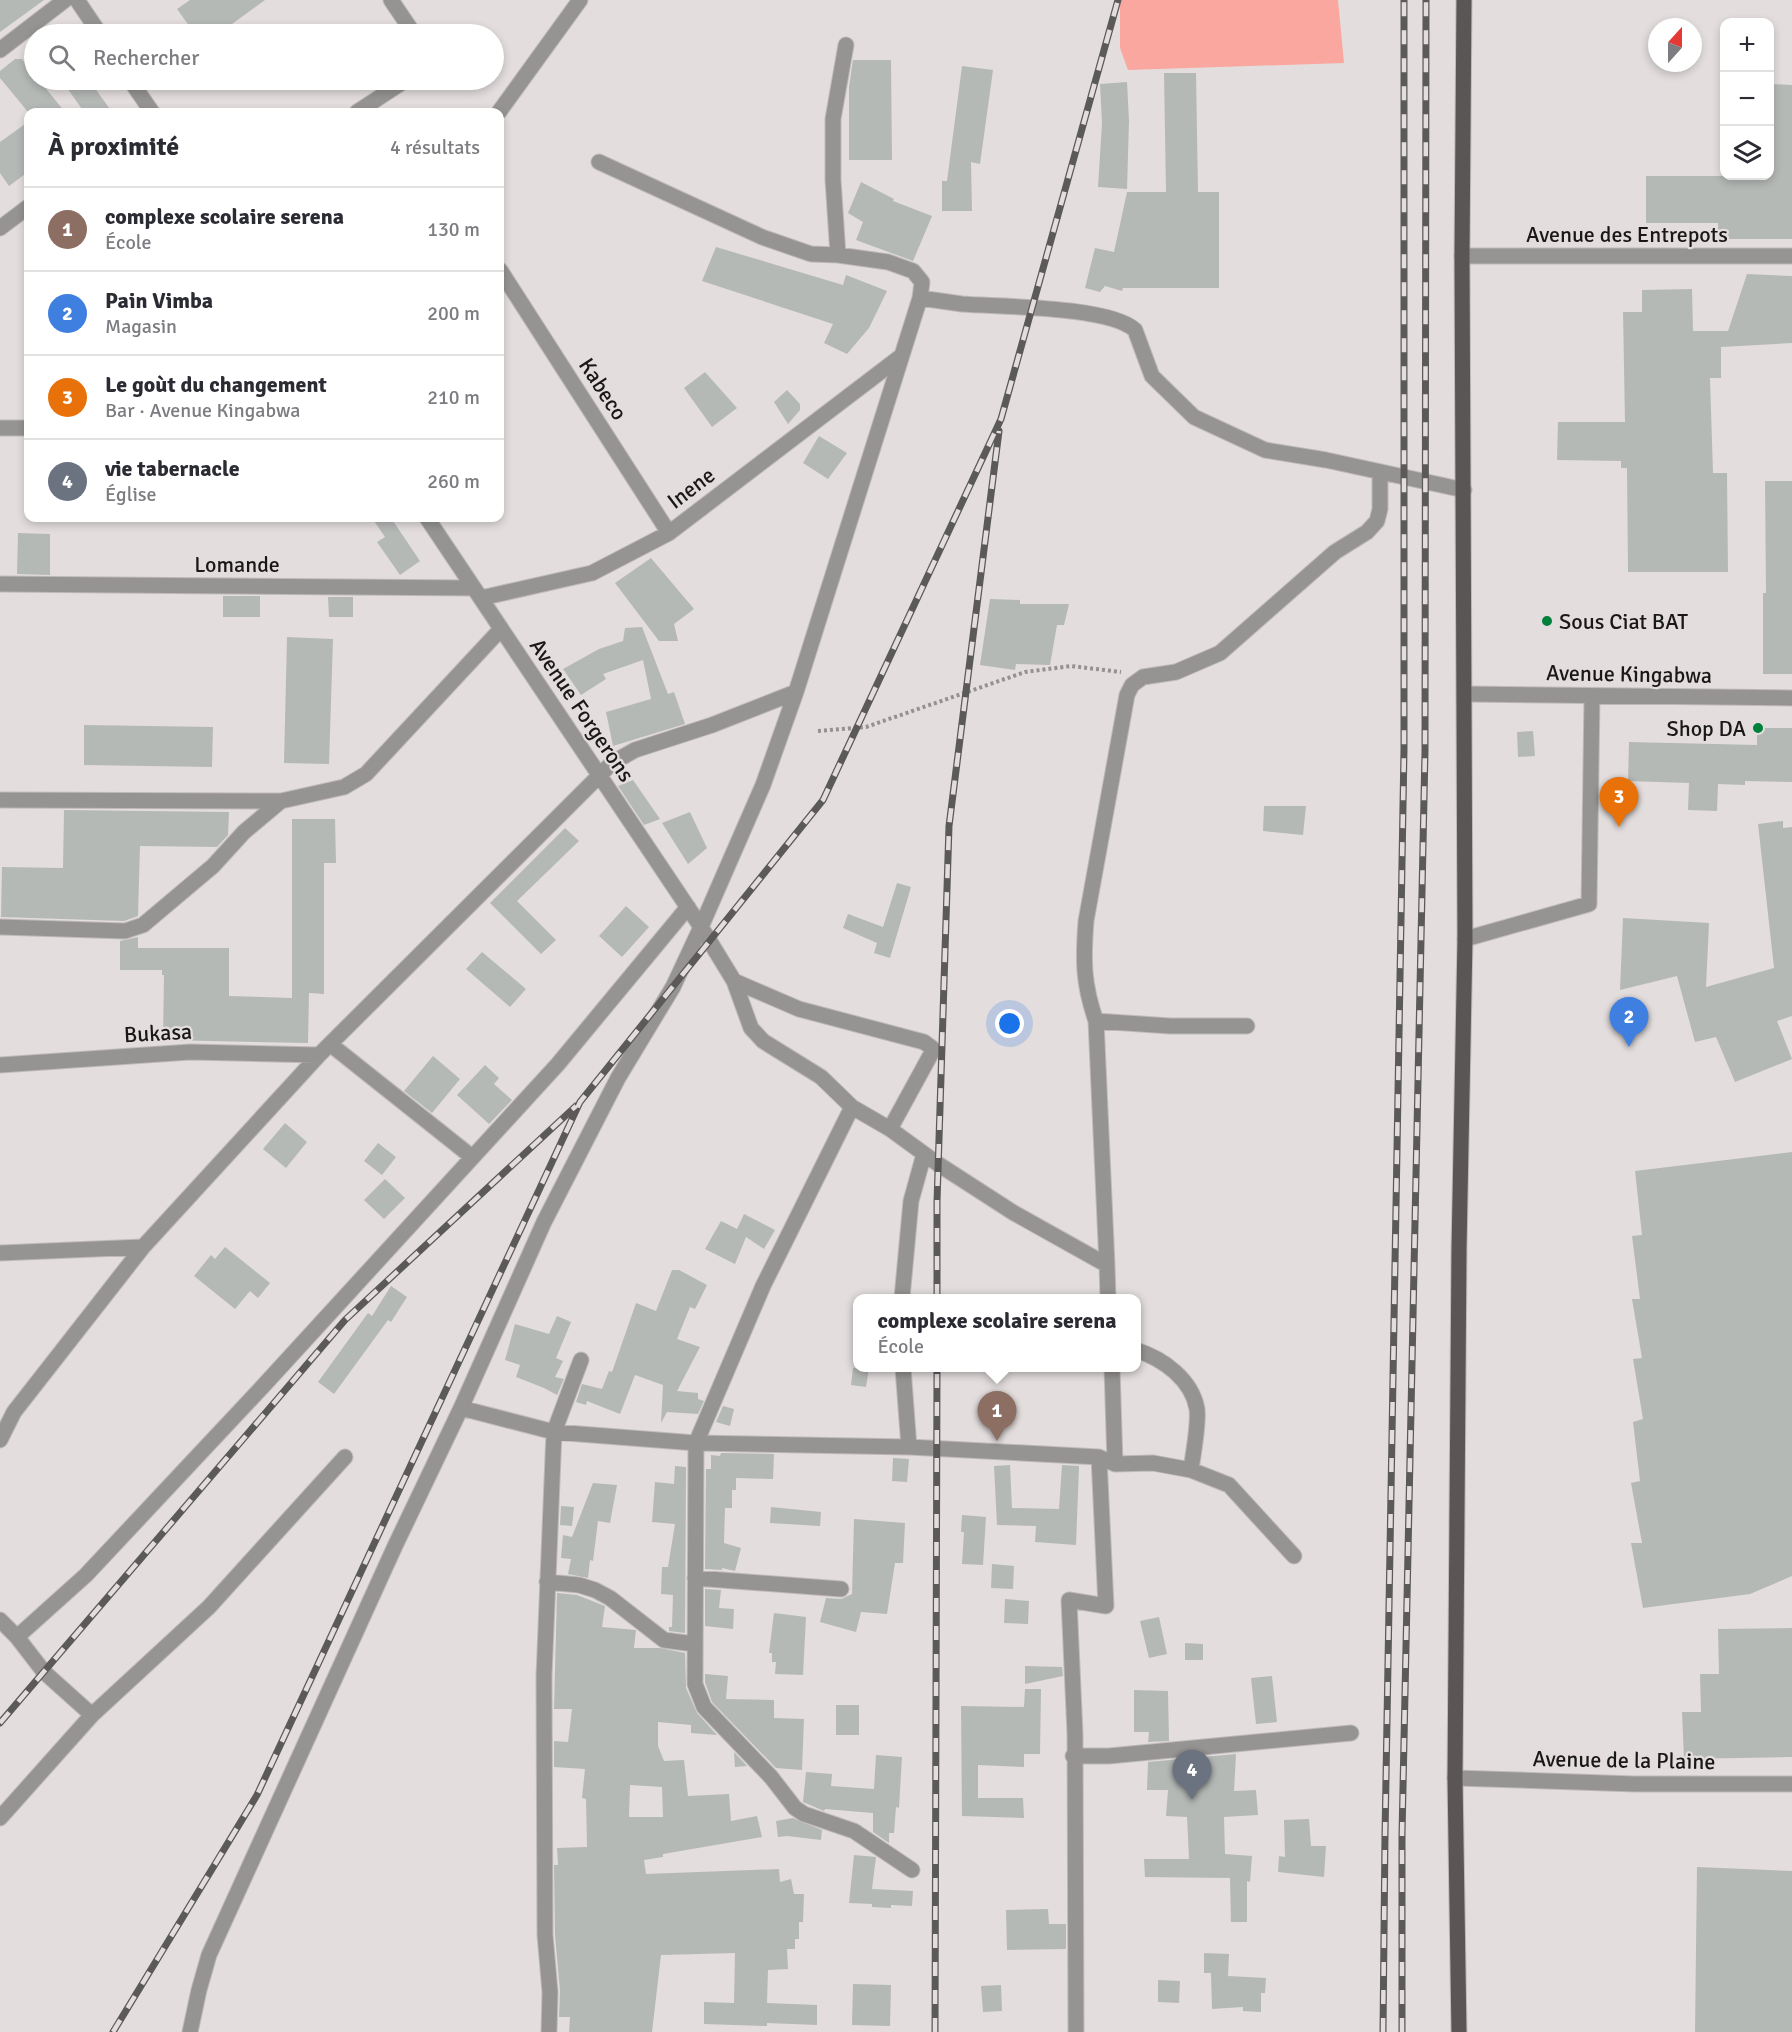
<!DOCTYPE html>
<html lang="fr">
<meta charset="utf-8">
<style>
body{margin:0;font-family:Signika,sans-serif;background:#f2f2f3;color:#2b2b33}
.controls{position:absolute;right:18px;top:18px;display:grid;overflow:hidden;border-radius:12px;box-shadow:0 3px 9px #0003}
.controls button{width:54px;height:54px;display:grid;place-items:center;padding:0;border:0;border-bottom:2px solid #e1e1e2;background:#fff;color:#2b2b33;font:30px sans-serif}
.compass{position:absolute;left:1648px;top:18px;width:54px;height:54px;border-radius:50%;background:#fff;box-shadow:0 3px 9px #0003;rotate:21deg}
.you{position:absolute;left:1010px;top:1024px;width:21px;height:21px;margin:-15px;border:4px solid #fff;border-radius:50%;background:#1a73e8;box-shadow:0 0 0 9px #1a73e833}
.badge{display:grid;place-items:center;width:39px;height:39px;border-radius:50%;background:#111827;color:#fff;font-size:20px;font-weight:700}
.pin{position:absolute;translate:-50% -50px;filter:drop-shadow(0 2px 3px #0008)}
.pin::after{content:'';position:absolute;top:32px;width:21px;height:18px;background:inherit;clip-path:polygon(0 0,100% 0,50% 100%)}
.popup{position:absolute;left:853px;top:1294px;width:288px;height:78px;box-sizing:border-box;display:grid;place-content:center;border-radius:12px;background:#fff;filter:drop-shadow(0 2px 4px #0005);font-size:20px;white-space:nowrap;color:#7c7c81}
.popup b{font-size:22px;color:#2b2b33}
.popup::after{content:'';position:absolute;left:50%;top:100%;margin-left:-12px;border:12px solid transparent;border-top-color:#fff}
.list{margin:0;padding:0;list-style:none}
h2{display:flex;justify-content:space-between;align-items:center;height:78px;margin:0;padding:0 24px;font-size:26px}
h2 small{font-size:20px;font-weight:400;color:#7c7c81}
.list li{display:grid;grid-template-columns:39px 1fr auto;gap:18px;align-items:center;box-sizing:border-box;height:84px;padding:0 24px;border-top:2px solid #e1e1e2}
.list b{display:block;font-size:22px;white-space:nowrap}
.list p{margin:0;font-size:20px;white-space:nowrap;color:#7c7c81}
.list em{font-size:20px;font-style:normal;color:#7c7c81}
.icon{flex:none;width:33px;height:33px;fill:none;stroke:currentColor;stroke-width:2;stroke-linecap:round;stroke-linejoin:round}
.map{position:relative;flex:none;width:1792px;height:2032px;overflow:hidden}
.search{position:absolute;background:#fff;box-shadow:0 3px 9px #0003;left:24px;top:24px;width:480px;height:66px;display:flex;align-items:center;gap:15px;box-sizing:border-box;padding:0 21px;border-radius:33px;color:#7c7c81;font-size:22px}
.panel{position:absolute;background:#fff;box-shadow:0 3px 9px #0003;left:24px;top:108px;width:480px;height:414px;border-radius:12px}
.map>svg:first-child{display:block}
.green{fill:#faa79f}
.building{fill:#b5b9b6;fill-rule:evenodd}
.lines{fill:none;stroke-linecap:round;stroke-linejoin:round}
.minor-casing{stroke:#bfb9b9;stroke-width:17}
.major-casing{stroke:#bfb9b9;stroke-width:17}
.path{stroke:#969191;stroke-width:4;stroke-dasharray:3 3;stroke-linecap:butt}
.minor{stroke:#969493;stroke-width:15}
.major{stroke:#5a5656;stroke-width:15}
.rail-casing{stroke:#5c5959;stroke-width:7}
.rail{stroke:#e3dddd;stroke-width:4.5;stroke-dasharray:14;stroke-linecap:butt}
.poi-dot{fill:#00813b;stroke:#e3dddd;stroke-width:2}
.labels{text-anchor:middle;dominant-baseline:central;stroke-width:4.5;stroke-linejoin:round;paint-order:stroke}
.street-label{font-size:22px;fill:#191717;stroke:#e3dddd}
.poi-label{font-size:22px;fill:#191717;stroke:#e3dddd;text-anchor:start}
</style>
<div class="map">
<svg width="1792" height="2032" viewBox="0 0 1792 2032">
<rect width="100%" height="100%" fill="#e3dddd"/>
<path class="green" d="M1120,0H1338L1344,63L1128,70L1120,48Z"/>
<path class="building" d="M0,0H44L0,32Z
M190,0H265L228,27L233,34H195L177,9Z
M15,59H22L34,75V80H39L65,112H28L0,78V71Z
M853,60H891L892,160H849V87Z
M962,66L993,70L980,164L971,162L972,211H942V181H947Z
M1164,73H1196L1198,192H1219V288H1123L1122,291L1105,286L1100,292L1085,288L1095,248L1114,252L1127,192H1166Z
M74,80H89L112,112H84L65,85Z
M1127,82L1129,121L1127,189L1098,187L1102,123L1100,84Z
M1770,84L1792,85V239H1718V223H1646V176H1770Z
M28,122V172L9,186L0,173V142Z
M861,182L894,199L893,201L932,216L913,261L856,240L863,222L848,213Z
M716,247L843,285L846,275L887,291L869,328L847,354L824,343L833,324L702,281Z
M1747,274L1792,276V343L1721,347V378H1710L1713,473H1727L1728,572H1628L1627,468H1621V461L1557,460L1558,422H1625L1623,312H1642V290L1692,289L1693,331H1728Z
M705,372L737,408L712,427L684,388Z
M787,390L800,404V410L788,424L774,402Z
M819,436L847,453L828,479L803,463Z
M1765,481H1792V674H1763V593H1766Z
M372,518H391L420,561L400,575L377,542L385,537Z
M18,533L50,534V575L17,574Z
M651,558L694,609L674,624L678,641H659L615,583Z
M223,596H260V617H223Z
M328,597H353V617H329Z
M990,599L1020,600V604H1069L1064,625H1057L1050,665L1016,664L1015,670L980,665Z
M642,627L668,694L674,692L685,724L613,746L606,712L651,699L643,660L603,674L606,679L581,695L563,669L599,649L623,641L625,628Z
M287,637L333,639L329,764L284,763Z
M84,725L213,727L212,767L84,765Z
M1757,728H1792V782L1745,781V785L1718,784L1717,811L1688,810L1689,783L1628,781L1629,742L1757,745Z
M1533,731L1535,756L1518,757L1517,732Z
M633,780L660,819L644,825L618,786Z
M1264,806H1306L1303,835L1263,831Z
M64,810L229,812L228,835L217,847L140,846L138,916L124,921L1,917L2,867L63,868Z
M690,812L707,848L688,864L662,823Z
M292,819H335L336,863H324V994L309,993L308,1043L163,1040L164,975H162V970H120V941L138,937V948H229V996L292,998Z
M1783,821V828L1792,827V1016L1777,1021L1792,1059L1735,1082L1716,1037L1695,1042L1677,976L1620,990L1623,918L1709,923L1706,987L1774,968L1758,824Z
M565,828L579,841L517,901L556,940L541,954L490,903Z
M897,883L911,887L890,958L874,953L877,943L843,928L848,914L883,927Z
M626,906L649,927L622,957L599,936Z
M482,952L526,989L510,1007L466,969Z
M433,1056L460,1079L432,1113L404,1091Z
M485,1065L499,1078L494,1084L512,1100L489,1124L457,1095Z
M285,1123L307,1142L286,1168L263,1149Z
M378,1143L396,1157L382,1175L364,1161Z
M1792,1152V1576L1750,1594L1643,1608L1631,1543H1642L1631,1483L1640,1481L1633,1422L1643,1419L1633,1359L1642,1358L1632,1299H1640L1632,1236L1642,1235L1635,1171Z
M385,1179L405,1198L384,1219L364,1200Z
M744,1214L775,1230L764,1249L746,1237L735,1264L705,1249L721,1221L737,1229Z
M225,1247L270,1283L258,1298L250,1291L235,1309L194,1276L211,1255L215,1259Z
M672,1270H679L707,1285L695,1309L690,1307L677,1339L700,1347L677,1391L698,1393V1399L704,1401L698,1414L667,1412L661,1423L663,1385L635,1375L620,1414L587,1401L586,1405L576,1402L582,1384L602,1389L609,1371L612,1372L636,1303L656,1311Z
M391,1286L407,1297L391,1322L388,1320L334,1394L318,1382L368,1313L372,1316Z
M557,1316L571,1322L556,1358L563,1361L555,1377L564,1379L557,1395L544,1388L516,1377L520,1365L505,1360L515,1324L549,1334Z
M853,1368H869L866,1387L851,1385Z
M723,1406L734,1409L730,1426L716,1422Z
M721,1453L774,1454L773,1479L736,1478V1490H732V1508H725L724,1543L741,1548L735,1571L722,1568V1570L705,1569L706,1469H711V1455L720,1456Z
M893,1458L909,1459L907,1482L892,1481Z
M1010,1465L1012,1508L1059,1509L1062,1465L1079,1466L1076,1545L1035,1542L1036,1526L997,1525L994,1466Z
M675,1466L686,1467L685,1633L669,1631V1627H672L673,1595L661,1594L662,1567H668L675,1524L652,1522L655,1482L674,1484Z
M593,1483L617,1485L610,1523L598,1521L593,1561L590,1560L588,1578L568,1574L571,1559L561,1558L563,1535L572,1537Z
M561,1506L574,1507L572,1526L560,1525Z
M771,1507L821,1512L820,1526L770,1523Z
M962,1515L986,1517L983,1565L962,1564L964,1532H961Z
M854,1519L905,1523L903,1563H895L887,1614L861,1612L856,1632L820,1622L826,1598L841,1599L852,1594Z
M992,1564L1014,1566L1013,1589L991,1588Z
M705,1589L721,1590L719,1608L734,1609L733,1629L705,1626Z
M557,1593L577,1595L605,1606L602,1627L636,1630L634,1648H660L685,1653L686,1688L697,1713L717,1735L691,1733V1725L658,1722V1746L664,1761L684,1760L688,1796L729,1794L731,1821L757,1816L762,1837L663,1854V1857L644,1860L646,1874L779,1869L780,1882L791,1879L794,1894H804L803,1922H799V1939H795V1949H787L788,1969L768,1970L767,2003L817,2005V2025L767,2023V2026L704,2024V2002L734,2003L735,1953L661,1955L652,2032H569L570,2017H559L560,1991L555,1935L554,1865H558L557,1848L587,1847L586,1799L582,1798L585,1769L554,1767V1741L568,1742L572,1709H554ZM630,1785L662,1787L663,1817H629Z
M1005,1599L1029,1601L1028,1624L1004,1623Z
M774,1613L806,1617L803,1675L775,1674L776,1662H772V1653H769Z
M1159,1617L1167,1654L1149,1658L1140,1621Z
M1792,1628V1757L1684,1759L1682,1712H1701L1700,1674H1719L1718,1629Z
M1185,1643L1203,1644V1660H1185Z
M1025,1666L1062,1667L1063,1676L1025,1684Z
M705,1674L728,1676L726,1699L774,1700V1718L804,1719L802,1770L776,1768L712,1702L705,1682Z
M1272,1676L1277,1722L1256,1724L1251,1678Z
M1025,1689H1041L1040,1754H1024V1767L978,1765V1798H1023L1024,1818L962,1816L961,1706L1024,1707Z
M1134,1690L1168,1691L1169,1741L1148,1742L1149,1732H1134Z
M836,1705H859V1735H836Z
M734,1752L747,1766L735,1767Z
M1236,1754L1234,1791L1256,1790L1258,1815L1224,1817L1225,1854L1252,1856L1250,1882L1247,1881V1922H1231L1230,1878L1145,1877L1144,1859H1189L1187,1817L1166,1816L1168,1790H1147L1148,1762Z
M876,1755L902,1757L899,1808L896,1807L894,1833H889V1843L873,1832V1813L825,1809L824,1811L803,1802L806,1772L832,1774L831,1786L874,1789Z
M793,1818L822,1830L821,1840L787,1836L778,1837L776,1821Z
M1309,1819L1311,1846H1326L1324,1877L1278,1872L1279,1856L1285,1857L1284,1820Z
M854,1855L876,1857L872,1889L913,1891L912,1906L891,1905V1908L872,1907V1904L849,1903Z
M1697,1867L1792,1871V2032H1695Z
M1048,1909L1049,1924H1066V1949L1007,1950L1006,1910Z
M1204,1953L1229,1954L1228,1976L1266,1978L1265,1993H1261V2012L1243,2011V2007L1212,2009L1211,1973H1204Z
M1158,1980L1180,1981L1179,2003L1158,2002Z
M853,1984L891,1985L890,2026L852,2025Z
M1001,1985L1002,2011L983,2012L981,1986Z"/>
<g class="lines">
<defs>
<path id="minor" d="M77,0L100,34
M391,0L414,34
M0,50L65,0
M130,80L152,112
M357,112L406,80
M499,112L580,0
M0,228L28,207
M838,255L833,180V119L846,45
M1462,256H1792
M500,270L669,533
M920,298C934,300 948,302 962,304C1000,307 1109,306 1135,330L1152,376L1194,417L1265,450L1326,460L1464,490
M0,428H28
M427,518L701,927L734,981L751,1028L763,1041L821,1077L852,1107L763,1286L696,1443L695,1684L704,1707L771,1777L795,1808L804,1814L854,1831L912,1870
M0,584L474,588
M481,598L592,573L669,533L900,357
M1465,694L1792,698
M0,800L281,801
M0,927L125,931L143,925L213,866L244,832L281,801L344,787L366,774L501,629
M1465,939L1589,904L1592,696
M734,981L799,1009L924,1042L932,1048L931,1054L890,1129
M1096,1021C1083,984 1083,960 1086,921L1127,695L1132,685L1143,677L1176,672L1220,653L1335,552L1367,532L1377,521L1380,509V473
M330,1044L472,1157
M0,1065L190,1052L319,1055
M852,1107L890,1129L938,1164L1014,1213L1107,1265L1108,1298
M0,1253L143,1247
M1107,1265L1096,1021L1170,1026H1247
M902,1298L911,1201L924,1154
M1136,1350C1164,1359 1192,1380 1197,1409C1199,1424 1193,1454 1191,1470
M903,1368L909,1447
M1112,1368L1115,1464
M461,1408L554,1432L696,1443L909,1447L1099,1457L1115,1464L1153,1463L1191,1470L1229,1485L1294,1556
M0,1440L14,1412L143,1247L319,1055L612,763L635,750L712,725L796,692
M695,1578L841,1589
M547,1582L579,1585L595,1590L610,1598L664,1640L694,1644
M0,1620L17,1637L44,1672L92,1715
M17,1637L86,1575L265,1384L558,1064L688,907
M1073,1756H1109L1351,1733
M1455,1778L1635,1784H1792
M0,1818L92,1715L209,1607L345,1457
M190,2032L199,1990L209,1955L395,1546L461,1408L544,1222L618,1078L673,987L701,927L763,785L796,692L920,298L922,282L913,271L888,262L838,255L811,254L762,237L599,162
M549,2032L550,1992L545,1935L544,1676L554,1432L581,1360
M1076,2032L1075,1734L1069,1600L1106,1606L1099,1457"/>
<path id="major" d="M1459,2032L1455,1778L1459,1250L1465,939L1462,256L1464,0"/>
</defs>
<use href="#minor" class="minor-casing"/>
<use href="#major" class="major-casing"/>
<path class="path" d="M818,731L866,727L1025,672L1071,666L1121,672"/>
<use href="#minor" class="minor"/>
<use href="#major" class="major"/>
<defs>
<path id="rail" d="M937,1298V1202L949,826L999,431
M0,1723L345,1320L576,1106
M113,2032L257,1795L580,1102L823,800L1001,419L1118,0
M935,2032L937,1368
M1383,2032L1385,1835L1404,749V0
M1402,2032V1835L1425,751L1426,0"/>
</defs>
<use href="#rail" class="rail-casing"/>
<use href="#rail" class="rail"/>
</g>
<g class="poi-dot">
<circle cx="1547" cy="621" r="6"/>
<circle cx="1758" cy="728" r="6"/>
</g>
<g class="labels">
<g class="street-label">
<text x="1627" y="234">Avenue des Entrepots</text>
<text transform="translate(603 389) rotate(57)">Kabeco</text>
<text transform="translate(691 488) rotate(-37)">Inene</text>
<text x="237" y="564">Lomande</text>
<text transform="translate(1629 674) rotate(1)">Avenue Kingabwa</text>
<text transform="translate(582 710) rotate(56)">Avenue Forgerons</text>
<text transform="translate(158 1033) rotate(-3)">Bukasa</text>
<text transform="translate(1624 1760) rotate(1)">Avenue de la Plaine</text>
</g>
<g class="poi-label">
<text x="1559" y="621">Sous Ciat BAT</text>
<text x="1746" y="728" text-anchor="end">Shop DA</text>
</g>
</g>
</svg>
<div class="controls">
<button>+</button>
<button>−</button>
<button><svg class="icon" aria-label="layers" viewBox="0 0 24 24"><path d="M12 4l9 5-9 5-9-5zM3 14l9 5 9-5"/></svg></button>
</div>
<svg class="compass" viewBox="-18 -18 36 36"><path d="M0-13l5 13h-10z" fill="#e53935"/><path d="M0 13l5-13h-10z" fill="#7c7c81"/></svg>
<div class="you"></div>
<div class="pin badge" style="left:997px;top:1441px;background:#8d6e63">1</div>
<div class="popup"><b>complexe scolaire serena</b>École</div>
<div class="pin badge" style="left:1629px;top:1047px;background:#3f7fe0">2</div>
<div class="pin badge" style="left:1619px;top:827px;background:#e8710a">3</div>
<div class="pin badge" style="left:1192px;top:1800px;background:#6b7280">4</div>
<div class="search"><svg class="icon" aria-label="search" viewBox="0 0 24 24"><circle cx="10" cy="10" r="6"/><path d="M15 15l6 6"/></svg>Rechercher</div>
<section class="panel">
<h2>À proximité<small>4 résultats</small></h2>
<ul class="list">
<li><span class="badge" style="background:#8d6e63">1</span><div><b>complexe scolaire serena</b><p>École</p></div><em>130 m</em></li>
<li><span class="badge" style="background:#3f7fe0">2</span><div><b>Pain Vimba</b><p>Magasin</p></div><em>200 m</em></li>
<li><span class="badge" style="background:#e8710a">3</span><div><b>Le goùt du changement</b><p>Bar · Avenue Kingabwa</p></div><em>210 m</em></li>
<li><span class="badge" style="background:#6b7280">4</span><div><b>vie tabernacle</b><p>Église</p></div><em>260 m</em></li>
</ul>
</section>
</div>
